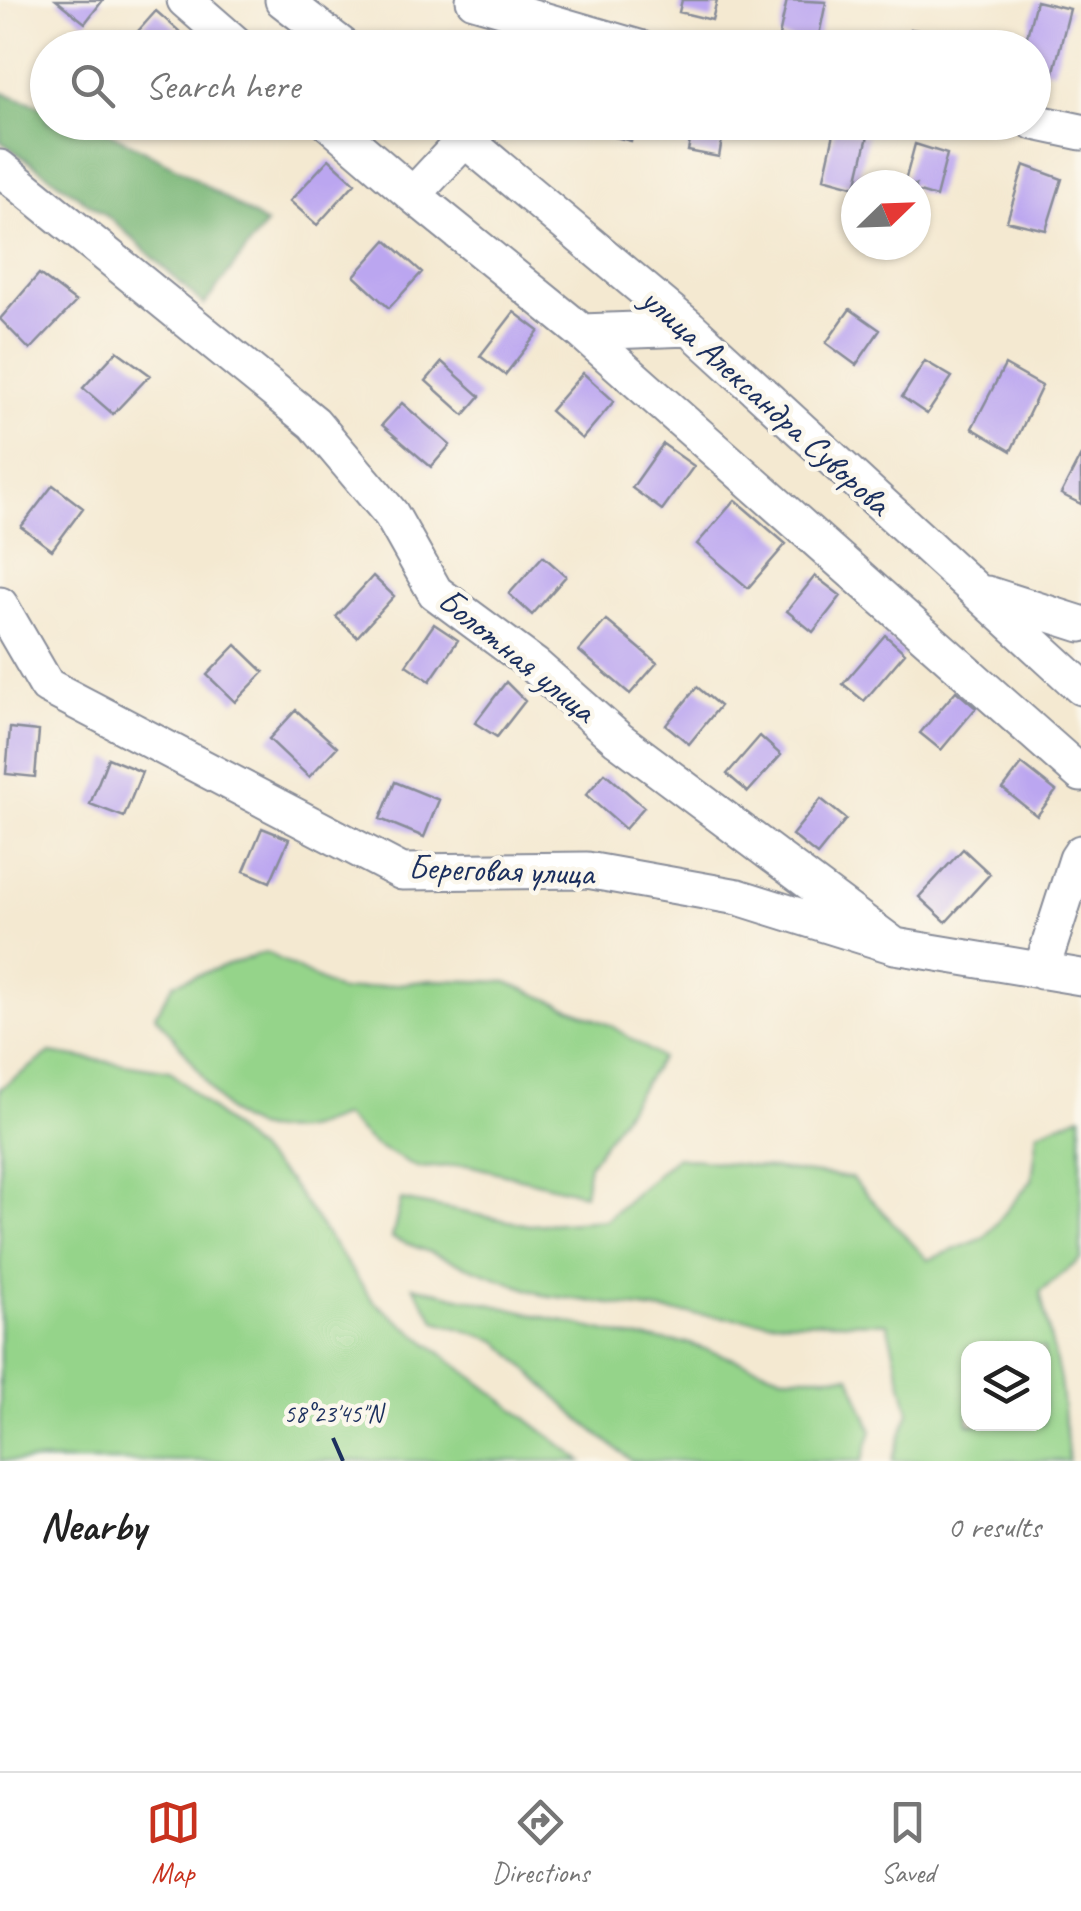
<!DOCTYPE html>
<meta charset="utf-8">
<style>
body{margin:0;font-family:Caveat,sans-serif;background:#f2f2f2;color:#222}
.controls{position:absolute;right:30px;bottom:30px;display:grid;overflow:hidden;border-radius:20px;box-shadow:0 2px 8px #0004}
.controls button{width:90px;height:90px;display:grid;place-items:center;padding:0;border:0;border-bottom:2px solid #e0e0e0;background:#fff;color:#222;font:50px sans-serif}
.compass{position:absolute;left:841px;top:170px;width:90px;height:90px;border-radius:50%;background:#fff;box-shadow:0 2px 8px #0004;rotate:67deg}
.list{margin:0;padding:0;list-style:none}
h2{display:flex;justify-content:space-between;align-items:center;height:130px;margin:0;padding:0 40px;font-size:42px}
h2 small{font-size:32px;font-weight:400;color:#767676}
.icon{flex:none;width:55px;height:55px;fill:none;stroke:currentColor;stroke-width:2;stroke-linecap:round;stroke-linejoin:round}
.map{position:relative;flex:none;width:1081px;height:1461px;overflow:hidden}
.search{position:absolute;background:#fff;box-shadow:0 2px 8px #0004;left:30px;right:30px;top:30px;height:110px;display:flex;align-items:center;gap:25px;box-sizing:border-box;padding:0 35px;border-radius:55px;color:#767676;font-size:38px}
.sheet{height:310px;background:#fff}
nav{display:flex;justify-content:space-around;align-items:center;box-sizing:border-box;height:140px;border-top:2px solid #e0e0e0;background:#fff;font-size:28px;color:#767676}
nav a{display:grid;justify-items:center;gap:5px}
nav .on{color:#c8321e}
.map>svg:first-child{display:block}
.green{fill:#95d48a;stroke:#588274;stroke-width:2.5;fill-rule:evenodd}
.forest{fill:#78b676;stroke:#4a726a;stroke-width:2.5}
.building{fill:#bba6f0}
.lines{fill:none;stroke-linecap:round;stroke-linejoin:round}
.minor-casing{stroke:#888c98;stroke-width:39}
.minor{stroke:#fff;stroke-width:35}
.ticks{fill:none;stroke:#1b2f5e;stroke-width:4}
.labels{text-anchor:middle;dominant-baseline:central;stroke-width:9;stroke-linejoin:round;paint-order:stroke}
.street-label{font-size:35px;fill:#1b2f5e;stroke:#fbf7ec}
.ticks-label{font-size:25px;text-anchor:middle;fill:#1b2f5e;stroke:#fbf7ec;stroke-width:9;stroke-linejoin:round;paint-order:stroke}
</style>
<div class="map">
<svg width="1081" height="1461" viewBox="0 0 1081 1461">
<rect width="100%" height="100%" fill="#fbf7ec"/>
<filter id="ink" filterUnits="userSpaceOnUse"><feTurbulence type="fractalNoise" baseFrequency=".01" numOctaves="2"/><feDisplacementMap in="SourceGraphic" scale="20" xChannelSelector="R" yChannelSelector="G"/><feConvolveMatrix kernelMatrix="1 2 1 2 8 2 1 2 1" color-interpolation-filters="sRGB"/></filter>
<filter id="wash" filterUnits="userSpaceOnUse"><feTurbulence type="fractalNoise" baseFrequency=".0048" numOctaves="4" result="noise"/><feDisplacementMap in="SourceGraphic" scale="40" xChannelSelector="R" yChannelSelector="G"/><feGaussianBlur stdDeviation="2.25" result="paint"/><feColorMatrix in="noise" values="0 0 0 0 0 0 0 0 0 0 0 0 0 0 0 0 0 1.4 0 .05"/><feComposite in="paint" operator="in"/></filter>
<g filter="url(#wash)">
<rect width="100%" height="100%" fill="#f4e9d1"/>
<path class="green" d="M266,952L340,991L432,980L507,982L610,1025L661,1058L589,1165L584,1194L468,1165L419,1168L373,1144L343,1116C329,1121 313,1129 298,1130C236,1135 225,1110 194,1064C182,1047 168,1031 155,1015L174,983Z
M50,1053L170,1071L289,1181L373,1301L582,1461H0V1089Z
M1081,1115V1259L1040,1292L1060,1380L1069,1461H892L909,1412L887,1323L766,1321L671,1312L543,1295L392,1238L401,1200L529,1225L606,1220L676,1157L851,1178L928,1260L984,1238L1032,1180L1038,1132ZM1044,1348V1424H968V1348Z
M413,1286L629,1337L687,1343L784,1376H850L872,1431L862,1461H632L579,1419L498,1341L436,1321Z"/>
<path class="forest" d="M0,92L47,108L48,122L91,123L179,169L266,224L204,305L115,222L0,141Z"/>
<g id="blocks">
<path class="building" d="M56,0H103L85,23Z
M682,0H717L712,20L679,12Z
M787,0L826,2L817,45L779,36Z
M1036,1L1070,9L1054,71L1034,66V48H1024Z
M156,11L179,31L164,48H123Z
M911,29L957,36L955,48H908Z
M593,122H636L631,141L591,131Z
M694,122H725L719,157L688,151Z
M835,129L868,136L856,187L824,178Z
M915,144L947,154L936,197L916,191V185H904Z
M329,159L355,183L317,225L290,201Z
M1024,165L1062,179L1046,230L1007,221Z
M386,240L422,272L389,308L354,276Z
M39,274L76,302L30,350L0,319Z
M850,309L880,330L856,365L826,343Z
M514,312L539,331L505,375L480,356Z
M117,351L150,375L113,414L83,388Z
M925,361L952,377L927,414L902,397Z
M442,362L480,396L464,415L426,381Z
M1005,365L1042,386L1011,451L972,428Z
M583,373L614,401L582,439L550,411Z
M402,403L450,445L431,467L382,425Z
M663,444L694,466L662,510L632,488Z
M1081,455V504L1061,494Z
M53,485L83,508L52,550L21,527Z
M735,500L786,544L748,588L697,544Z
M543,556L566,576L532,615L509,594Z
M373,576L394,596L357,637L336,617Z
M815,576L841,596L813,632L787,611Z
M606,620L657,663L630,694L579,651Z
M434,624L458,640L430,681L406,665Z
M885,635L905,653L864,701L843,684Z
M236,645L264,672L235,702L207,675Z
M506,682L525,701L497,737L475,723Z
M697,687L720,706L689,744L666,725Z
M956,691L976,708L941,750L920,733Z
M296,710L337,747L309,777L269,739Z
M10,728L39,731L35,777L6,774Z
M760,736L781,755L748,792L727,774Z
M108,758L142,772L124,817L90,804Z
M1022,764L1056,791L1037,816L1003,789Z
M605,773L644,807L625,829L586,795Z
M395,782L439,800L424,837L380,819Z
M821,799L846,819L817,855L792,835Z
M262,828L289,839L270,882L244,871Z
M963,849L990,874L946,922L919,897Z"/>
</g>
</g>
<g filter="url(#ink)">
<use href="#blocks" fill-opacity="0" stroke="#888c98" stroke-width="2.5"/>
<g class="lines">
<defs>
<path id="minor" d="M185,0L240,48
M283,0L345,48
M474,0L639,48
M328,122L413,195L582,332L690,328
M444,122L690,328L1081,687
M1034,122L1081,132
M0,168L314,423L391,514L435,592L534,665L618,739L895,946
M413,195L465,139
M582,332L1081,774
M987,594L1081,624
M0,605L47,686L402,872L587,870L738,897L895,946L1081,977
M1041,971L1077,859L1081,853"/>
</defs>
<use href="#minor" class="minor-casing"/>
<use href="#minor" class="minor"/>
</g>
</g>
<path class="ticks" d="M333,1438L343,1461"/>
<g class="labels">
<g class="street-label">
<text transform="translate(766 401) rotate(42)">улица Александра Суворова</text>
<text transform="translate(517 655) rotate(39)">Болотная улица</text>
<text transform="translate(501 870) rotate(2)">Береговая улица</text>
</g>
</g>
<g class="ticks-label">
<text x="333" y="1422">58°23'45"N</text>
</g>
</svg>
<div class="controls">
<button><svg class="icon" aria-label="layers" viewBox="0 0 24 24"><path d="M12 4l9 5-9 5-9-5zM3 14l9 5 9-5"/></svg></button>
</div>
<svg class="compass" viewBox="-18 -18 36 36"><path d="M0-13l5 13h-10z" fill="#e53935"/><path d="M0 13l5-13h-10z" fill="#767676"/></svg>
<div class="search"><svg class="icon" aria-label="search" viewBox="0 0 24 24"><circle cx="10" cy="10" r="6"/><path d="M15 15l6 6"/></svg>Search here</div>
</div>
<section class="sheet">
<h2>Nearby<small>0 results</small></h2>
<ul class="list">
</ul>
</section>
<nav>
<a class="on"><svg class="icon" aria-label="map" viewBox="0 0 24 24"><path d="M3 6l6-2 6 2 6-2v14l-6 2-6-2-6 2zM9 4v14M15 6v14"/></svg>Map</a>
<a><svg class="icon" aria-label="directions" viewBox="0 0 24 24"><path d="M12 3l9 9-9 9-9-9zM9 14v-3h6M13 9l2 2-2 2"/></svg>Directions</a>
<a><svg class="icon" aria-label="saved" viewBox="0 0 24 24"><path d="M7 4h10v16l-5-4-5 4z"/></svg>Saved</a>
</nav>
